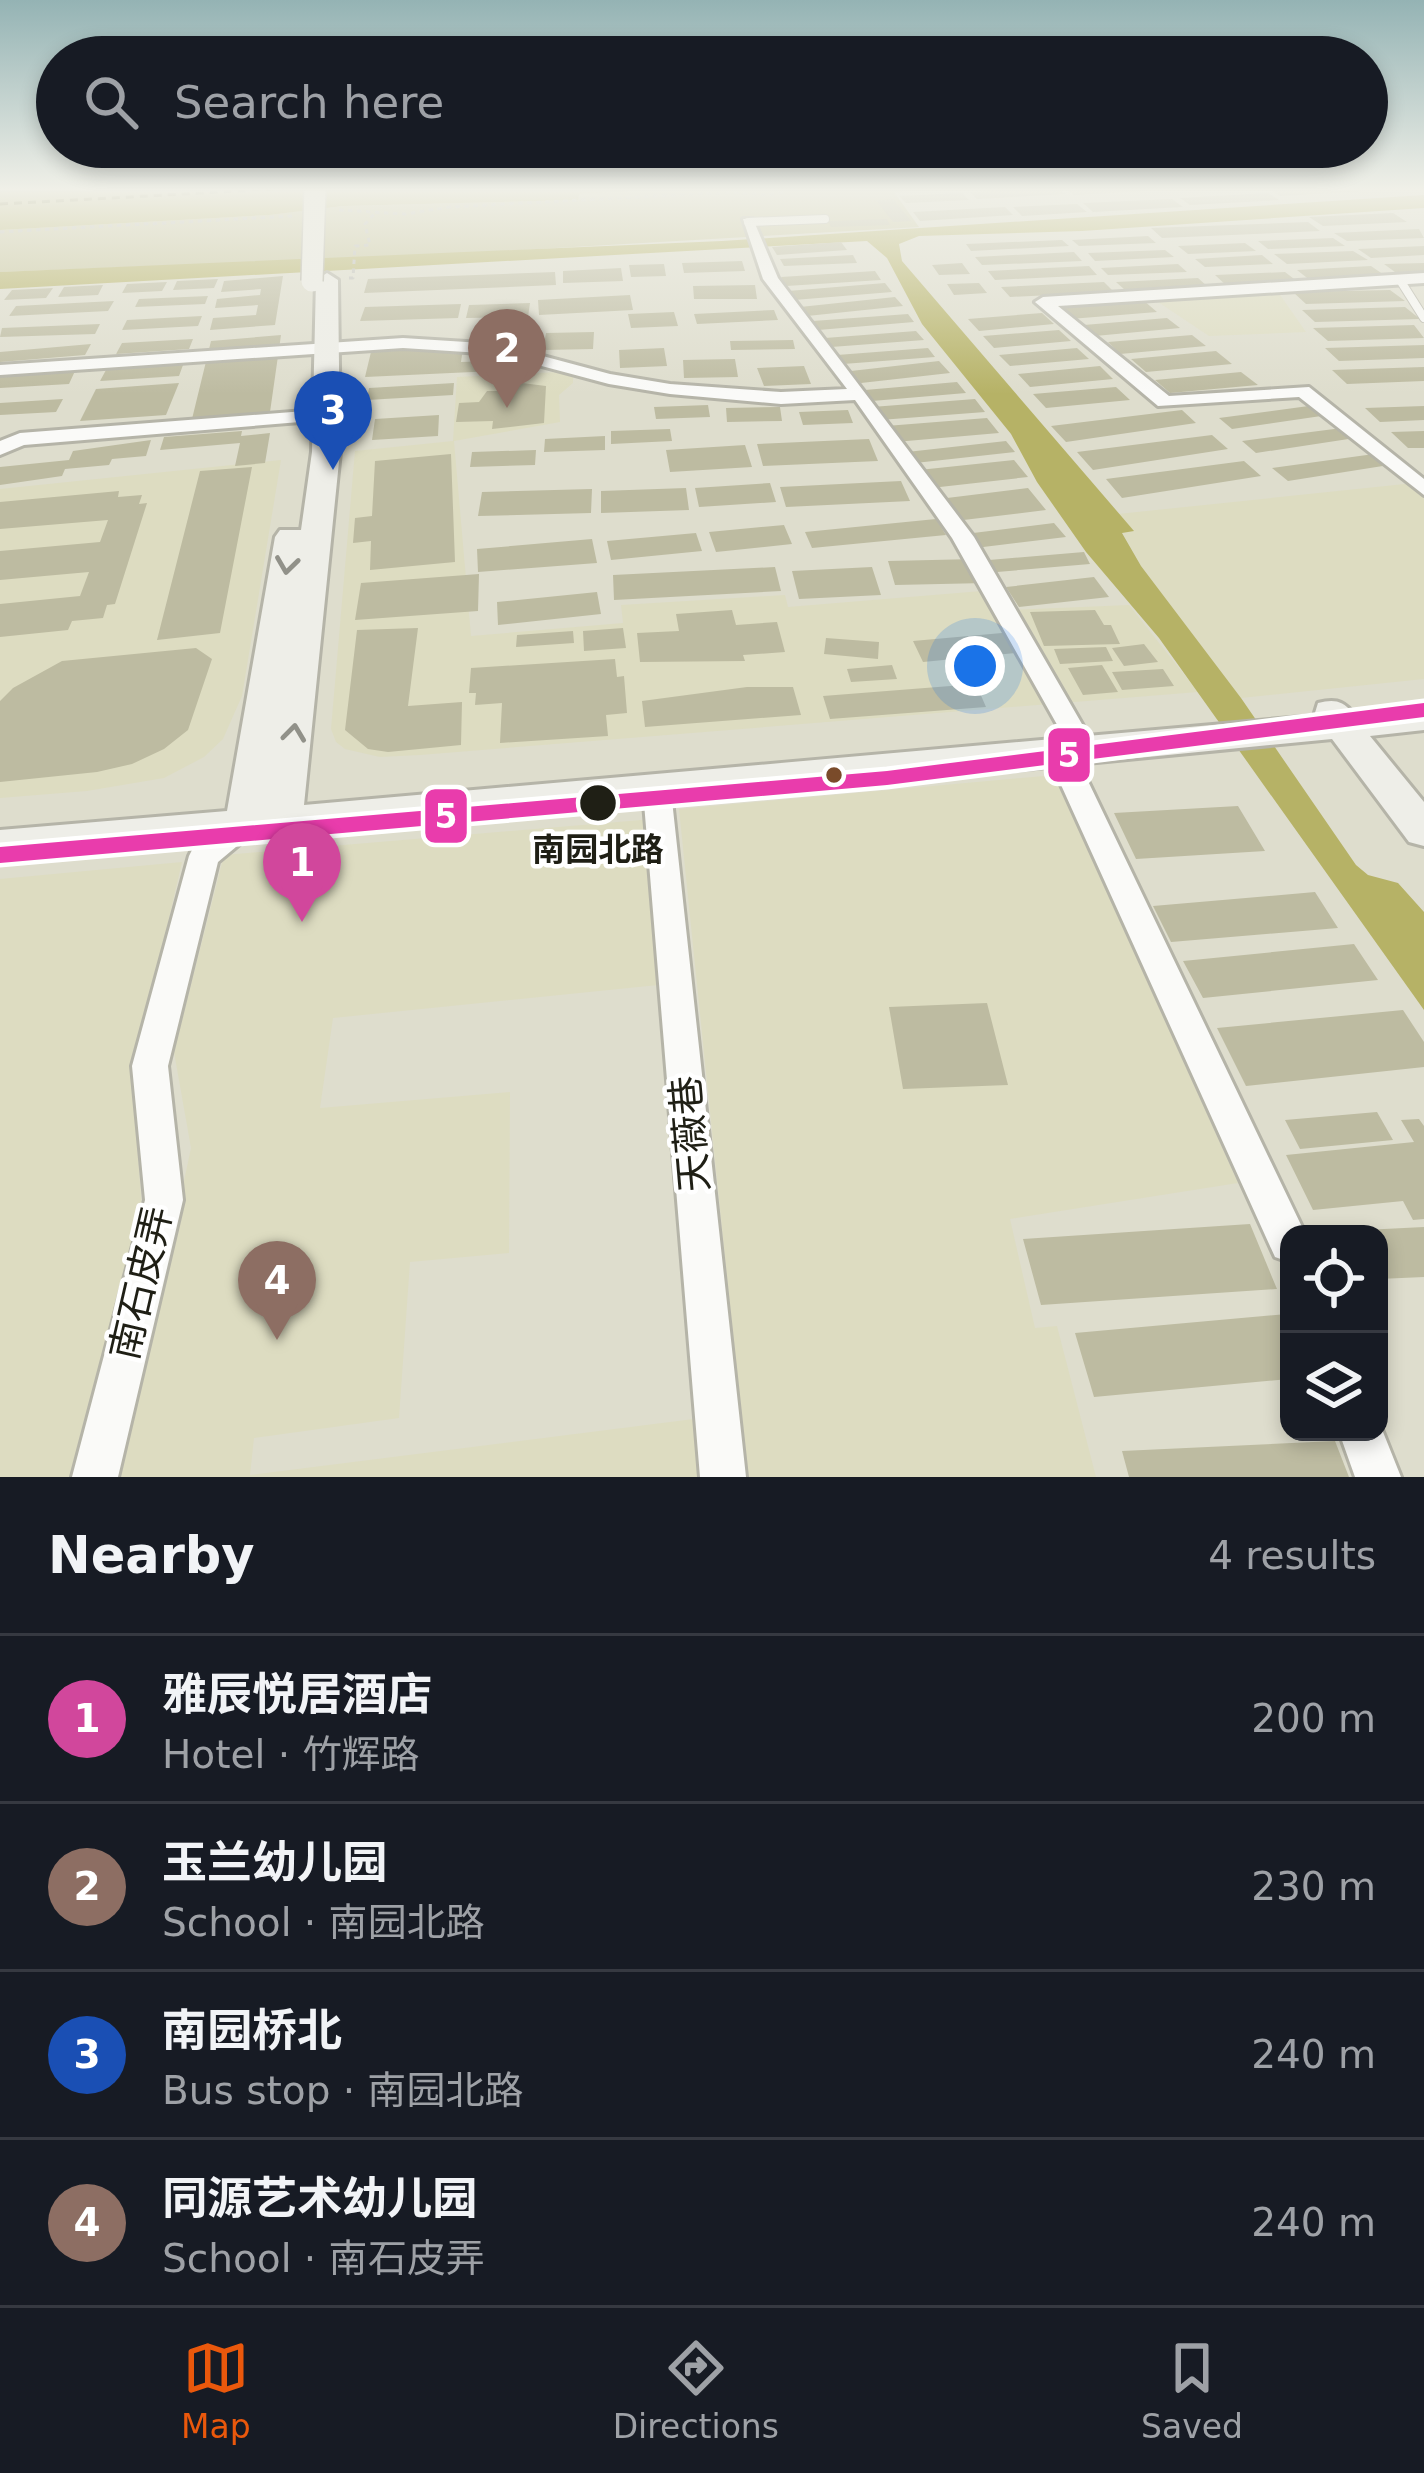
<!DOCTYPE html>
<meta charset="utf-8">
<style>
body{margin:0;font-family:"DejaVu Sans","Noto Sans SC",sans-serif;background:#242831;color:#f1f3f6}
.controls{position:absolute;right:36px;bottom:36px;display:grid;overflow:hidden;border-radius:24px;box-shadow:0 6px 18px #0003}
.controls button{width:108px;height:108px;display:grid;place-items:center;padding:0;border:0;border-bottom:3px solid #363941;background:#171b24;color:#f1f3f6;font:60px sans-serif}
.you{position:absolute;left:975px;top:666px;width:42px;height:42px;margin:-30px;border:9px solid #fff;border-radius:50%;background:#1a73e8;box-shadow:0 0 0 18px #1a73e833}
.badge{display:grid;place-items:center;width:78px;height:78px;border-radius:50%;background:#ea580c;color:#fff;font-size:39px;font-weight:700}
.pin{position:absolute;translate:-50% -99px;filter:drop-shadow(0 3px 6px #0008)}
.pin::after{content:'';position:absolute;top:63px;width:42px;height:36px;background:inherit;clip-path:polygon(0 0,100% 0,50% 100%)}
.list{margin:0;padding:0;list-style:none}
h2{display:flex;justify-content:space-between;align-items:center;height:156px;margin:0;padding:0 48px;font-size:51px}
h2 small{font-size:39px;font-weight:400;color:#9ea1a6}
.list li{display:grid;grid-template-columns:78px 1fr auto;gap:36px;align-items:center;box-sizing:border-box;height:168px;padding:0 48px;border-top:3px solid #363941}
.list b{display:block;font-size:45px;white-space:nowrap}
.list p{margin:0;font-size:39px;white-space:nowrap;color:#9ea1a6}
.list em{font-size:39px;font-style:normal;color:#9ea1a6}
.icon{flex:none;width:66px;height:66px;fill:none;stroke:currentColor;stroke-width:2;stroke-linecap:round;stroke-linejoin:round}
.map{position:relative;flex:none;width:1424px;height:1477px;overflow:hidden}
.search{position:absolute;background:#171b24;box-shadow:0 6px 18px #0003;left:36px;right:36px;top:36px;height:132px;display:flex;align-items:center;gap:30px;box-sizing:border-box;padding:0 42px;border-radius:66px;color:#9ea1a6;font-size:45px}
.sheet{height:828px;background:#171b24}
nav{display:flex;justify-content:space-around;align-items:center;box-sizing:border-box;height:168px;border-top:3px solid #363941;background:#171b24;font-size:33px;color:#9ea1a6}
nav a{display:grid;justify-items:center;gap:6px}
nav .on{color:#ea580c}
.map>svg:first-child{display:block}
.built{fill:#dddcc1}
.green{fill:#c8c69c}
.water{fill:#b6b266}
.lines{fill:none;stroke-linecap:round;stroke-linejoin:round}
.ferry{stroke:#5f5a0f;stroke-width:3;stroke-dasharray:8 6;stroke-linecap:butt}
.building{fill:#bdbba1}
.lane-casing{stroke:#b5b4a8;stroke-width:10}
.street-casing{stroke:#b5b4a8;stroke-width:6}
.secondary-casing{stroke:#b5b4a8;stroke-width:6}
.path{stroke:#bebeb9;stroke-width:3;stroke-dasharray:4.5 4.5;stroke-linecap:butt}
.lane{stroke:#fafaf8;stroke-width:8}
.street{fill:#fafaf8;fill-rule:evenodd}
.secondary{fill:#eeeee8;fill-rule:evenodd}
.secondary-bridge-casing{stroke:#b5b4a8;stroke-width:24;stroke-linecap:butt}
.secondary-bridge{stroke:#eeeee8;stroke-width:21}
.metro-1-casing{stroke:#fff;stroke-width:9}
.metro-1{fill:#e93cac;fill-rule:evenodd}
.oneway{stroke:#919189}
.bus-dot{fill:#7a4b2a;stroke:#fff;stroke-width:4.5}
.stop-dot{fill:#1f1f15;stroke:#fff;stroke-width:4.5}
.labels{text-anchor:middle;dominant-baseline:central;stroke-width:9;stroke-linejoin:round;paint-order:stroke}
.stop-label{font-size:33px;font-weight:bold;fill:#1f1f15;stroke:#fff}
.near-street-label{font-size:39px;fill:#1f1f15;stroke:#fff}
.line-badge{stroke:#fff;stroke-width:4.5}
.badge-label{font-size:33px;text-anchor:middle;font-weight:bold;fill:#fff}
</style>
<div class="map">
<svg width="1424" height="1477" viewBox="0 0 1424 1477">
<rect width="100%" height="100%" fill="#deddcd"/>
<path class="built" d="M1278,292L1306,332L1209,336L1155,300Z
M560,372L573,376V383L559,395L560,422L454,441L471,636L623,623L621,605L785,595L788,607L994,590L1008,610L1129,605L1198,692L420,755L380,757L345,749L336,742L331,729L355,451L453,441L457,377Z
M281,460L242,696L223,739L204,757L164,778L87,791L0,798V489Z
M1424,482V679L1241,698L1141,566L1122,532L1132,531L1118,514Z
M1055,775L1238,1183L1010,1219L1035,1328L1057,1326L1096,1477H121L191,1148L174,1052L224,855L653,819L668,984L333,1018L320,1108L510,1092L509,1253L410,1262L399,1418L254,1438L250,1475L741,1413L679,809Z
M182,862L132,1078L143,1222L76,1477H0V879Z"/>
<path class="green" d="M710,188H970L894,192L919,227L432,255L0,272V230L268,215L343,206L577,200L578,194Z"/>
<path class="water" d="M0,188H710L579,194L578,200L343,206L269,215L0,230Z
M1424,195V208L1082,231L919,236L899,244L902,261L1134,531L1122,533L1141,566L1241,698L1356,865L1368,875L1398,883L1424,912V1010L1159,638L1086,552L1037,482L1011,434L922,324L887,258L867,241L0,289V272L722,241Z"/>
<g class="lines">
<path class="ferry" d="M0,204L293,188"/>
</g>
<path class="building" d="M1058,188L1065,194L977,199L970,192Z
M1065,188H1148V191L1074,195Z
M1268,188H1360L1367,191L1280,196Z
M962,193L969,200L906,203L899,196Z
M1268,193L1279,200L1190,205L1180,198Z
M893,199L911,221L893,222L876,200Z
M1172,199L1183,207L1093,212L1083,203Z
M1077,204L1087,212L1022,216L1013,207Z
M1005,207L1013,215L920,221L913,212Z
M1393,213L1407,222L1323,226L1309,217Z
M887,219L890,225L831,227L828,221Z
M1308,222L1320,231L1162,238L1151,228Z
M1419,229L1424,238L1347,241L1334,233Z
M1148,236L1156,243L1079,246L1072,240Z
M1333,238L1345,246L1268,249L1258,241Z
M1062,240L1069,246L971,251L966,244Z
M841,242L847,250L777,255L772,247Z
M1245,243L1256,251L1188,254L1178,246Z
M1424,246V255L1371,258L1358,249Z
M1165,250L1174,257L1095,261L1088,253Z
M1353,251L1368,260L1287,264L1274,254Z
M1074,252L1082,261L982,265L975,257Z
M853,255L857,263L784,266L780,259Z
M1262,255L1273,264L1205,267L1195,259Z
M742,261L745,271L684,273L682,263Z
M962,263L970,274L939,275L932,265Z
M1424,263V273L1399,275L1384,264Z
M664,264L666,276L631,277L629,265Z
M1178,264L1187,272L1108,275L1101,268Z
M1089,266L1097,275L995,280L988,271Z
M1371,266L1387,277L1311,281L1297,270Z
M621,268L623,281L563,283V271Z
M875,271L881,280L786,286L781,277Z
M555,272L556,285L364,293L368,279Z
M1285,272L1298,282L1227,286L1215,275Z
M283,276L275,325L210,330L213,318L256,315L258,305L215,308L217,299L260,295L261,289L221,292L224,281Z
M1198,278L1207,286L1125,290L1116,282Z
M218,279L214,288L173,290L177,281Z
M167,282L162,291L122,293L127,284Z
M1104,282L1114,292L1010,297L1001,287Z
M885,283L892,292L794,300L788,291Z
M979,283L987,293L954,295L947,284Z
M103,285L98,295L58,297L64,287Z
M755,285L757,299H694L693,286Z
M53,288L46,298L4,300L12,290Z
M1390,290L1405,301L1306,304L1293,292Z
M630,295L633,310L539,315L538,300Z
M208,296L205,304L135,307L139,299Z
M895,297L903,306L807,316L800,307Z
M1143,300L1157,312L1070,319L1057,307Z
M114,301L108,311L9,316L16,306Z
M530,303L528,317L466,318L469,305Z
M461,304L458,318L360,321L365,307Z
M1405,307L1420,319L1315,322L1302,310Z
M774,310L778,320L697,324L694,314Z
M674,312L678,326L631,328L628,314Z
M1042,313L1054,324L979,331L968,319Z
M908,314L914,322L818,330L813,321Z
M202,316L198,326L122,330L127,320Z
M1167,318L1180,328L1095,336L1084,325Z
M100,324L95,334L0,337L2,328Z
M1414,325L1424,338L1328,341L1313,328Z
M1059,330L1071,341L994,348L983,336Z
M916,331L924,340L831,347L825,338Z
M594,332L593,349L543,350L546,333Z
M281,335L270,412L192,419L211,341Z
M1192,335L1206,346L1120,354L1108,342Z
M193,339L189,349L116,354L122,343Z
M793,340L795,349L731,350L730,341Z
M91,344L85,355L0,362V352Z
M1424,345V358L1339,361L1325,348Z
M463,348L461,362L516,360V370L365,377L371,352Z
M664,348L667,366L620,368L619,350Z
M928,348L935,357L843,364L837,355Z
M1077,348L1089,359L1010,366L999,355Z
M1216,351L1232,364L1146,372L1131,359Z
M735,359L738,377L684,378L683,360Z
M939,361L950,373L861,383L851,371Z
M183,365L179,376L100,381L106,370Z
M804,366L811,384L764,386L757,368Z
M1100,366L1113,379L1030,387L1018,374Z
M1424,367V381L1347,384L1332,370Z
M75,371L69,384L0,388V376Z
M1241,372L1258,385L1170,393L1155,380Z
M957,382L966,393L872,401L865,390Z
M179,383L166,415L80,421L96,389Z
M454,383L453,395L367,400L369,388Z
M522,383L546,386L544,423L492,429L493,421L456,422L459,403L479,402L487,391H507Z
M1116,387L1130,400L1046,408L1033,394Z
M63,399L56,412L0,415V403Z
M975,399L985,412L880,420L872,407Z
M708,405L710,417L656,419L654,407Z
M1316,405L1328,415L1232,429L1219,418Z
M1424,406V420L1380,422L1365,408Z
M780,407L782,421L727,422L726,408Z
M848,410L853,423L803,425L799,412Z
M1182,410L1196,423L1066,442L1051,426Z
M439,415L438,436L372,440L375,419Z
M987,418L999,433L895,442L886,426Z
M1342,428L1355,438L1256,453L1242,441Z
M670,429L672,441L611,444V431Z
M242,431L241,436L270,433L265,463L235,466L240,443L160,450L164,437Z
M1424,431V448H1408L1391,432Z
M1212,435L1228,449L1093,470L1077,452Z
M605,436V450L544,452L545,439Z
M869,439L878,461L763,466L757,444Z
M151,440L146,456L112,459L109,465L65,469L62,476L0,485V467L69,460L73,451Z
M1006,441L1015,452L915,463L907,452Z
M745,445L752,467L670,472L666,450Z
M536,450L535,465L470,467L472,452Z
M451,454L455,562L370,570L371,541L353,543L355,518L372,516L375,461Z
M1374,454L1389,465L1288,481L1272,468Z
M1014,460L1028,477L931,488L919,470Z
M1244,461L1261,476L1122,498L1106,479Z
M252,467L220,633L157,640L200,471Z
M901,481L910,501L786,507L780,487Z
M770,483L776,502L699,507L695,488Z
M686,488L689,510L601,513V491Z
M1028,488L1046,510L955,521L939,499Z
M592,489L591,513L478,516L482,492Z
M119,491L118,497L142,495L139,504L147,503L115,604L107,605L103,618L72,621L68,630L0,637V604L80,596L89,572L0,580V551L100,542L108,520L0,529V502Z
M936,519L946,535L812,548L805,532Z
M1054,523L1066,537L975,548L965,534Z
M784,525L792,544L716,552L709,532Z
M696,533L702,551L611,560L607,541Z
M592,539L597,563L478,572L477,549Z
M1084,552L1090,564L997,572L989,560Z
M976,559L986,583L895,585L888,561Z
M775,567L781,591L614,600L613,575Z
M872,567L881,595L799,599L792,571Z
M479,574L478,611L355,620L361,583Z
M1094,577L1109,597L1019,607L1006,587Z
M597,592L601,614L498,625L497,602Z
M732,610L736,625L777,622L785,652L743,655L745,661L640,662L637,633L679,631L676,614Z
M1095,610L1104,625H1111L1120,644L1044,646L1030,612Z
M418,628L408,706L462,702L461,745L388,752L368,749L345,730L357,630Z
M623,628L626,648L584,651L583,631Z
M573,631L574,643L516,647L517,635Z
M1013,632L1025,652L923,662L913,641Z
M826,638L879,642L878,659L824,654Z
M1144,644L1158,662L1124,666L1112,648Z
M1106,647L1113,661L1060,664L1054,649Z
M196,648L212,659L188,730L164,749L132,764L97,772L0,782V701L13,688L62,661Z
M615,659L617,677L624,676L627,713L606,715L608,736L500,743L502,703L475,705L476,693H469L471,668Z
M892,665L897,679L851,682L847,669Z
M1102,665L1118,692L1083,695L1068,668Z
M1163,669L1174,686L1122,690L1112,672Z
M976,684L986,707L830,719L823,696Z
M747,687H793L801,715L645,727L642,701Z
M1238,806L1265,851L1136,859L1114,813Z
M1315,892L1338,928L1171,942L1153,906Z
M1354,944L1378,980L1203,998L1183,961Z
M987,1003L1008,1085L903,1089L889,1007Z
M1403,1010L1424,1042V1067L1246,1086L1217,1028Z
M1377,1112L1393,1140L1300,1149L1285,1120Z
M1419,1119L1424,1126V1219L1413,1220L1403,1201L1313,1210L1286,1155L1414,1142L1401,1120Z
M1250,1224L1277,1289L1041,1305L1023,1239Z
M1424,1227V1277L1379,1279V1234L1364,1230Z
M1287,1314L1289,1379L1094,1397L1075,1333Z
M1335,1441L1349,1477H1129L1122,1451Z"/>
<g class="lines">
<defs>
<path id="lane" d="M748,222L825,219
M1400,280L1424,318"/>
<path id="street" d="M743,219H753L778,278L974,537L1086,731L1082,737H1064L952,538L855,400L781,404L670,394L609,384L497,354L403,348L0,375V365L403,338L498,344L610,374L670,384L781,392L847,389L763,279Z
M1424,273V283L1058,306L1169,396L1309,387L1424,479V495L1299,397L1158,406L1035,302L1043,297Z
M305,411L314,417L312,421L24,445L0,455V441L20,433Z
M1061,745L1075,754L1303,1229L1305,1234H1289V1262L1275,1257L1047,754Z
M657,781L671,791L746,1477H700L643,791Z
M245,817L255,820L260,827L218,862L168,1066L183,1200L118,1477H72L145,1200L132,1066L189,856L193,848Z
M1379,1422L1401,1477H1355L1339,1432H1379Z"/>
<path id="secondary" d="M327,273L338,280L340,452L304,805L1314,716L1318,703C1333,699 1342,700 1352,712L1424,706V730L1370,736L1424,802V846L1409,842L1332,739L657,805L0,860V830L227,811L275,537L280,530H301L312,452L316,280Z"/>
</defs>
<use href="#lane" class="lane-casing"/>
<use href="#street" class="street-casing"/>
<use href="#secondary" class="secondary-casing"/>
<path class="path" d="M339,210L406,214L449,207L733,192L768,195L798,188
M0,232L292,216
M349,278H353L355,246L370,245L365,224L377,211"/>
<use href="#lane" class="lane"/>
<use href="#street" class="street"/>
<use href="#secondary" class="secondary"/>
<defs>
<path id="secondary-bridge" d="M312,281L315,188"/>
</defs>
<use href="#secondary-bridge" class="secondary-bridge-casing"/>
<use href="#secondary-bridge" class="secondary-bridge"/>
<defs>
<path id="metro-1" d="M1424,703V717L887,785L0,863V847L887,771Z"/>
</defs>
<use href="#metro-1" class="metro-1-casing"/>
<use href="#metro-1" class="metro-1"/>
</g>
<defs><path id="oneway-chevron" d="M-2-3.5L2.5 0L-2 3.5" fill="none" stroke-width="1.6" stroke-linecap="round" stroke-linejoin="round" transform="scale(3)"/></defs>
<g class="oneway">
<use href="#oneway-chevron" transform="translate(287 565) rotate(98)"/>
<use href="#oneway-chevron" transform="translate(294 733) rotate(-83)"/>
</g>
<linearGradient id="sky" x2="0" y2="1"><stop stop-color="#94b3b4"/><stop offset="0.48" stop-color="#f0f0e8"/><stop offset="1" stop-color="#f0f0e8" stop-opacity="0"/></linearGradient>
<rect width="1424" height="394" fill="url(#sky)"/>
<circle class="bus-dot" cx="834" cy="775" r="10"/>
<circle class="stop-dot" cx="598" cy="803" r="20"/>
<g class="labels">
<g class="stop-label">
<text x="598" y="849">南园北路</text>
</g>
<g class="near-street-label">
<text transform="translate(690 1134) rotate(-95)">天薇巷</text>
<text transform="translate(141 1283) rotate(-77)">南石皮弄</text>
</g>
</g>
<g class="line-badge">
<rect x="1046" y="726" width="46" height="58" rx="12" fill="#e93cac"/>
<rect x="423" y="787" width="46" height="58" rx="12" fill="#e93cac"/>
</g>
<g class="badge-label">
<text x="1069" y="767">5</text>
<text x="446" y="828">5</text>
</g>
</svg>
<div class="controls">
<button><svg class="icon" aria-label="locate" viewBox="0 0 24 24"><circle cx="12" cy="12" r="6"/><path d="M12 2v4M12 18v4M2 12h4M18 12h4"/></svg></button>
<button><svg class="icon" aria-label="layers" viewBox="0 0 24 24"><path d="M12 4l9 5-9 5-9-5zM3 14l9 5 9-5"/></svg></button>
</div>
<div class="you"></div>
<div class="pin badge" style="left:302px;top:922px;background:#d1479c">1</div>
<div class="pin badge" style="left:507px;top:408px;background:#8d6e63">2</div>
<div class="pin badge" style="left:333px;top:470px;background:#1a4fb4">3</div>
<div class="pin badge" style="left:277px;top:1340px;background:#8d6e63">4</div>
<div class="search"><svg class="icon" aria-label="search" viewBox="0 0 24 24"><circle cx="10" cy="10" r="6"/><path d="M15 15l6 6"/></svg>Search here</div>
</div>
<section class="sheet">
<h2>Nearby<small>4 results</small></h2>
<ul class="list">
<li><span class="badge" style="background:#d1479c">1</span><div><b>雅辰悦居酒店</b><p>Hotel · 竹辉路</p></div><em>200 m</em></li>
<li><span class="badge" style="background:#8d6e63">2</span><div><b>玉兰幼儿园</b><p>School · 南园北路</p></div><em>230 m</em></li>
<li><span class="badge" style="background:#1a4fb4">3</span><div><b>南园桥北</b><p>Bus stop · 南园北路</p></div><em>240 m</em></li>
<li><span class="badge" style="background:#8d6e63">4</span><div><b>同源艺术幼儿园</b><p>School · 南石皮弄</p></div><em>240 m</em></li>
</ul>
</section>
<nav>
<a class="on"><svg class="icon" aria-label="map" viewBox="0 0 24 24"><path d="M3 6l6-2 6 2 6-2v14l-6 2-6-2-6 2zM9 4v14M15 6v14"/></svg>Map</a>
<a><svg class="icon" aria-label="directions" viewBox="0 0 24 24"><path d="M12 3l9 9-9 9-9-9zM9 14v-3h6M13 9l2 2-2 2"/></svg>Directions</a>
<a><svg class="icon" aria-label="saved" viewBox="0 0 24 24"><path d="M7 4h10v16l-5-4-5 4z"/></svg>Saved</a>
</nav>
